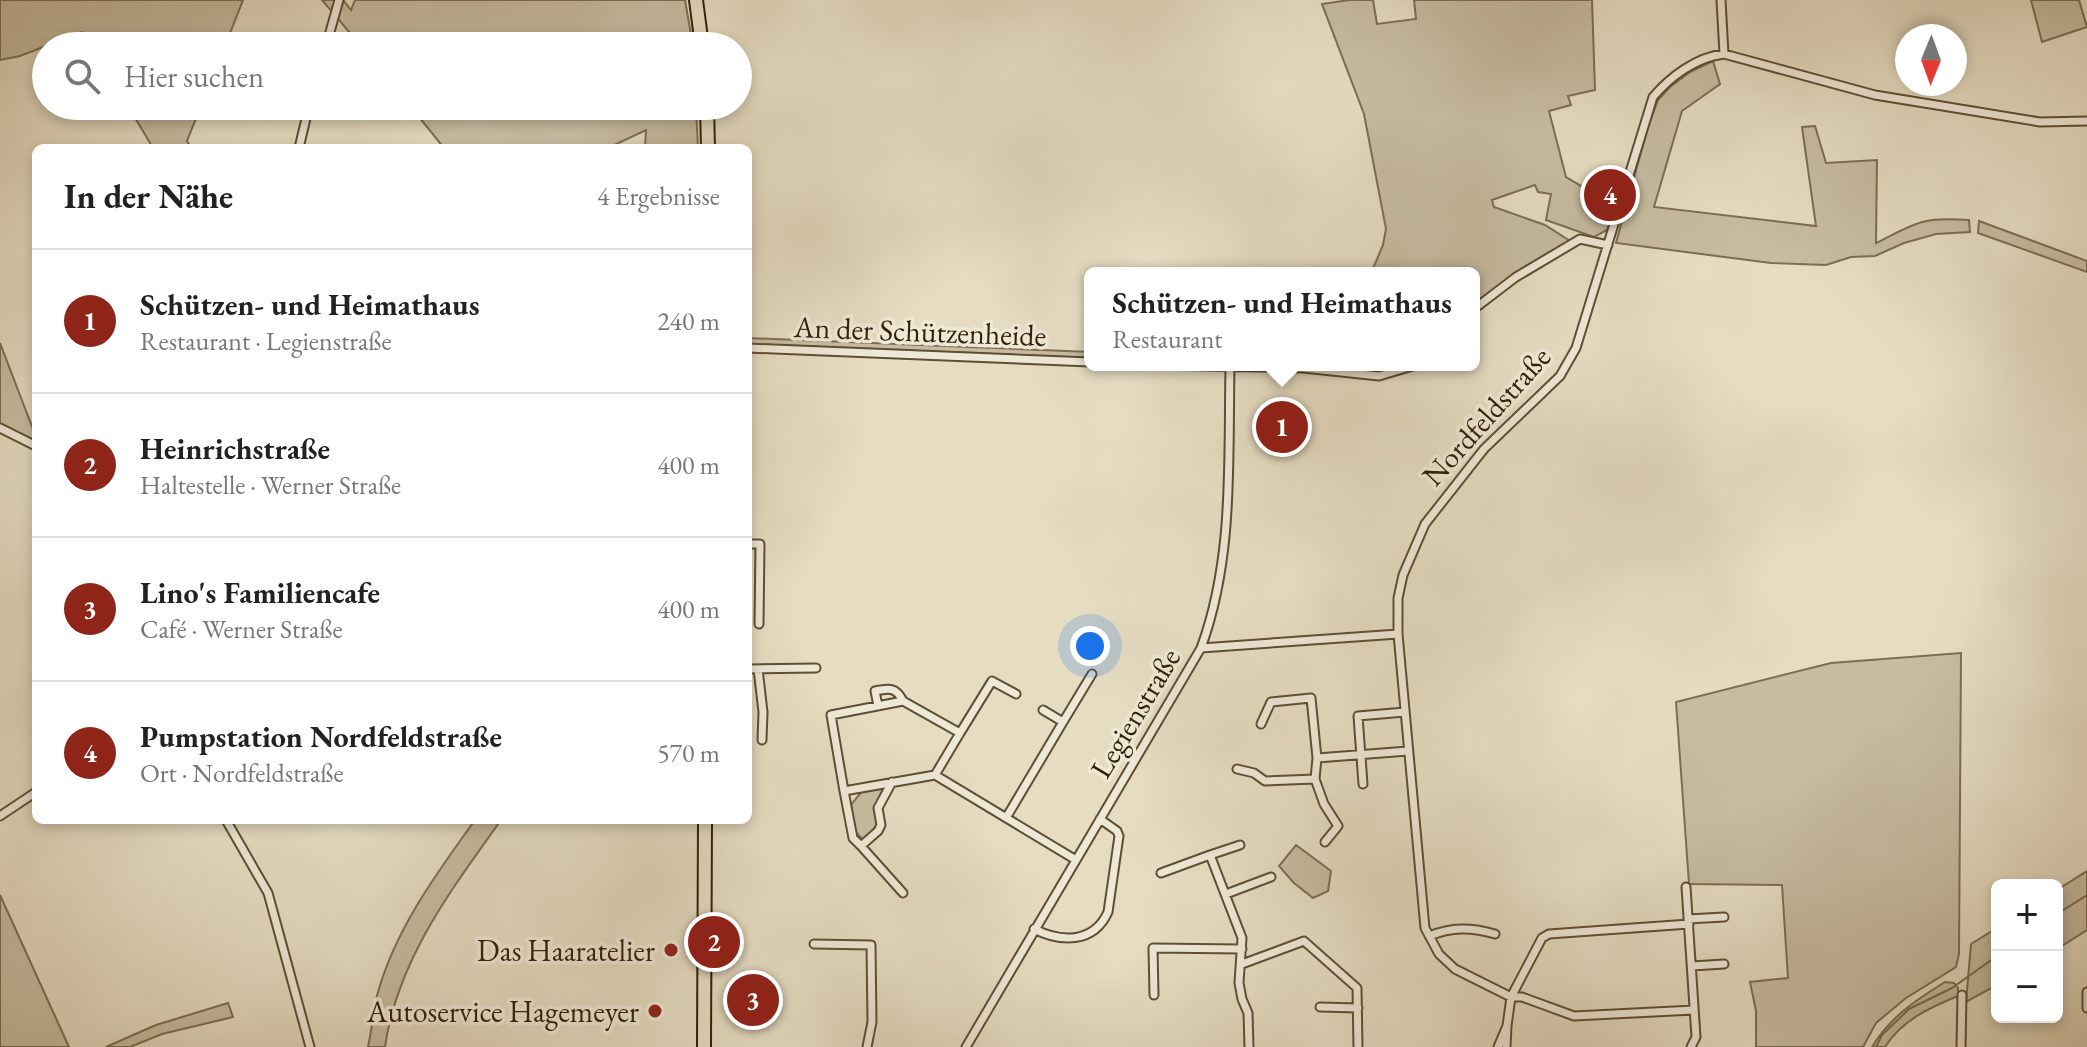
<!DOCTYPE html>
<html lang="de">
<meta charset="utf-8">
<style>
body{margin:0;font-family:"EB Garamond",serif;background:#f2f2f2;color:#222}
.controls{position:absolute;right:24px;bottom:24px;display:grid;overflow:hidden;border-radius:12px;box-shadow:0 4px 12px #0003}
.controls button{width:72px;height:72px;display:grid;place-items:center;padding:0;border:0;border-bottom:2px solid #e0e0e0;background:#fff;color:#222;font:40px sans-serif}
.compass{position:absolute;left:1895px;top:24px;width:72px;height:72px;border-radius:50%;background:#fff;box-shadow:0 4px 12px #0003;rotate:181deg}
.you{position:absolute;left:1090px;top:646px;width:28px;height:28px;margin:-20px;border:6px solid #fff;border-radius:50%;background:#1a73e8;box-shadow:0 0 0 12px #1a73e833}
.badge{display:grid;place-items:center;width:52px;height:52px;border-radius:50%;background:#8f2418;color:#fff;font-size:26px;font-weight:700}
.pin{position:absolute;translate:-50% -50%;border:4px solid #fff;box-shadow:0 2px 8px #0006}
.popup{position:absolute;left:1084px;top:267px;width:396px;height:104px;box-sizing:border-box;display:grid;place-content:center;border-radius:12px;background:#fff;filter:drop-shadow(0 2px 6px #0005);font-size:26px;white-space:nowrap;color:#767676}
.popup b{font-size:30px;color:#222}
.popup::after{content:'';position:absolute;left:50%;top:100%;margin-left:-16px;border:16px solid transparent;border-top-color:#fff}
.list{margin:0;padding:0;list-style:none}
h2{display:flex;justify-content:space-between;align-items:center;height:104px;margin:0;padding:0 32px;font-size:34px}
h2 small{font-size:26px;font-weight:400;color:#767676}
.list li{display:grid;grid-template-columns:52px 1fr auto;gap:24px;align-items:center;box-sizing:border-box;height:144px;padding:0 32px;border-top:2px solid #e0e0e0}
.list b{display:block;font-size:30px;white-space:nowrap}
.list p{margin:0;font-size:26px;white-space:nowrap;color:#767676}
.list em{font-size:26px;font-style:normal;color:#767676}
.icon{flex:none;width:44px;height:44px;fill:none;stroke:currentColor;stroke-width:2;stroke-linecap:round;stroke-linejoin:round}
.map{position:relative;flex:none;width:2087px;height:1047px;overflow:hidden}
.search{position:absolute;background:#fff;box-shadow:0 4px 12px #0003;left:32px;top:32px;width:720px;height:88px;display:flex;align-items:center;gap:20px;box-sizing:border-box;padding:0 28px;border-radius:44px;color:#767676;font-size:30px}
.panel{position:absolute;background:#fff;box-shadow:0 4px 12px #0003;left:32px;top:144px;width:720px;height:680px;border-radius:12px}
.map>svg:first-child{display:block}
.green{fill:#c7bca1;stroke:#7d6e52;stroke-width:2}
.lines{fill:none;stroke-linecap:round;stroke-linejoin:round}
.stream{stroke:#796a4e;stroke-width:2}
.minor-casing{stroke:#604e32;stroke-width:11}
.primary-casing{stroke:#331f02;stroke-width:16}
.minor{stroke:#eee8d7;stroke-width:7}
.primary{stroke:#e5dcc2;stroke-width:12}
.poi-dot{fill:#8f2418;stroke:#eee8d7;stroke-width:3}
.labels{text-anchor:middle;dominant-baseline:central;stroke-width:7;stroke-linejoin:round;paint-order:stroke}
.street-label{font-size:30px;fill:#331f02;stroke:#eee8d7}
.poi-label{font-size:30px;fill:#331f02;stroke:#eee8d7;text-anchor:end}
</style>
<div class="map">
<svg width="2087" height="1047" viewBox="0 0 2087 1047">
<rect width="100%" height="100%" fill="#e5dcc2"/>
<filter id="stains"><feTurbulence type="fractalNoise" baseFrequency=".0025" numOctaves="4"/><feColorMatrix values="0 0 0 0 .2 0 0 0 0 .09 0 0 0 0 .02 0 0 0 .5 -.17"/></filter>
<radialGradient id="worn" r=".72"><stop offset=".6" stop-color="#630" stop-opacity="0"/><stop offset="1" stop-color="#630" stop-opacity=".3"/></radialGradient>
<path class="green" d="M0,0H243L225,46H91L82,32L20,56L0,60Z
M322,0H343L351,10L355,0H685L693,46H361Z
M1349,0H1373L1377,24L1416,19L1414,0H1592L1595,90L1568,96L1571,105L1549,111L1566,177L1617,207L1607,230L1594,237L1546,220L1551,194L1538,192L1535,185L1492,200L1494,207L1545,225L1570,241L1474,303V273H1371L1383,245L1386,229L1364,114L1322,4Z
M2031,0H2079L2087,27L2042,42Z
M1713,61L1720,84L1682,111L1654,207L1816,226L1802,127L1815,126L1826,163L1877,160L1876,243C1918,222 1921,217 1969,220L1970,232L1936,234L1904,243L1875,256L1851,257L1826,265L1771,263L1616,243L1648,127L1658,100L1670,87L1690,72Z
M128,106H201L187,141L191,148H153Z
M410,106H696L698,148H645L646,130L608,148H444Z
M1979,221L2087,261V272L1978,233Z
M748,338L1090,352V358L748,344Z
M0,343L36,437V442L0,426Z
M1961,653L1959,954L1956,967L1906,998L1876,1023L1863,1047H1756V1011L1750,982L1788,978L1782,885L1689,884L1676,702L1831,663Z
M885,786L879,824L863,840L855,831L851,805L863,790Z
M475,820H501C452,889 397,960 385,1047H368C372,1029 373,1010 378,992C396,928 437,873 475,820Z
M1296,845L1331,871L1328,891L1313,898L1294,883L1279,866Z
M2087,871V930L2057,949V890Z
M0,895L69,1047H0Z
M1997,928V985L1966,1002L1971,944Z
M1945,982L1954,983L1958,988V996C1929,1008 1902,1020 1885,1047H1872C1890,1017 1916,1000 1945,982Z
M228,1003L233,1017L162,1034L130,1047H106L156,1025Z"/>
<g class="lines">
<path class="stream" d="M2057,914L2087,895
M1876,1047L1882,1035L1909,1009L1952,988L1997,956"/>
<defs>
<path id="minor" d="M1721,0L1724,54
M326,46L339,0
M299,148L309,106
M1474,309L1516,277L1580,239L1608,245
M748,348L1090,362
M1156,365L1303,368L1379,376L1416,365
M0,428L36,446
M748,544H760L759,624
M1201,648L1398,634
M748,669L816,668
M758,669L763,712L762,740
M878,706L875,691C889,688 896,687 903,701
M1063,722L1092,674
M1261,724L1271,702L1311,698L1317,758L1315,779L1324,804L1338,826L1325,842
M1317,758L1408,751
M1237,769L1254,773L1265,781L1315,779
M935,775L960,733
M892,782L878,808L881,825L878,831L861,846L853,838L844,791L935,775L1076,860
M1363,784L1358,716L1405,712
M844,791L831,715L903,701L960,733L992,681L1016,694
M0,816L36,792
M1006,818L1063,722L1043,710
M226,820L268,893L310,1047
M861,846L903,893
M1210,855L1240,845
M1161,873L1210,855L1242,938L1239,983L1242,999L1248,1013L1249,1047
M1686,887L1696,1037L1691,1047
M1226,894L1271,877
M1688,919L1724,917
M1689,924L1549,934L1542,938L1511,997H1522L1574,1016L1694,1010
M1034,929C1062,943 1094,943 1108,912L1119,836L1117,831L1100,819
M1429,936C1452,927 1471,927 1495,934
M814,944L871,945L872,1022L867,1047
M1242,964L1304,941L1357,988L1358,1047
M1692,966L1724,964
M2087,992V1008
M1154,995L1153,948L1242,949
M1320,1007L1358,1008
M966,1047L1201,648C1234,558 1228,462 1230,368
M1498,1047L1507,1026L1511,997L1455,969L1439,954L1425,928L1398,634V598L1403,575L1425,524L1484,449L1560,376L1576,348L1653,97C1670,77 1696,57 1724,54L1875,95L2040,122L2087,121
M1506,1047L1507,1026
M1961,1047L1962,995"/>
<path id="primary" d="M696,0L702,46
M707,106L708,148
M704,1047L705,820"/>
</defs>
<use href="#minor" class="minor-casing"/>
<use href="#primary" class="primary-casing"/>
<use href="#minor" class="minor"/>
<use href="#primary" class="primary"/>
</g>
<g class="poi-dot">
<circle cx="671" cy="950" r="8"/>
<circle cx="655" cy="1011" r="8"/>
</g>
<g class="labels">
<g class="street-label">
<text transform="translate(920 331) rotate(2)">An der Schützenheide</text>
<text transform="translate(1486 416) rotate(-48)">Nordfeldstraße</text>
<text transform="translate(1135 713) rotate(-59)">Legienstraße</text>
</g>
<g class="poi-label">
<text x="655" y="950">Das Haaratelier</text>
<text x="639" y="1011">Autoservice Hagemeyer</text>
</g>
</g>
<rect width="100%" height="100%" filter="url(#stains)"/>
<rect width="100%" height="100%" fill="url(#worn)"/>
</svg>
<div class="controls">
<button>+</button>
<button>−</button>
</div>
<svg class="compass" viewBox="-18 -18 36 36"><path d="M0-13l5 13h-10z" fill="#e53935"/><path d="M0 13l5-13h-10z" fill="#767676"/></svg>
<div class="you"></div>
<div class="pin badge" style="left:1282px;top:427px">1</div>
<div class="popup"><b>Schützen- und Heimathaus</b>Restaurant</div>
<div class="pin badge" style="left:714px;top:942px">2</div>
<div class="pin badge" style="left:753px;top:1000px">3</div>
<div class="pin badge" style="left:1610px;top:195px">4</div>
<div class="search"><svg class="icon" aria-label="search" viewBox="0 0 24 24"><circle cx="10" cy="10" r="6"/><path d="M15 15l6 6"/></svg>Hier suchen</div>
<section class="panel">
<h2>In der Nähe<small>4 Ergebnisse</small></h2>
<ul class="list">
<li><span class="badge">1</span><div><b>Schützen- und Heimathaus</b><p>Restaurant · Legienstraße</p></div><em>240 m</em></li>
<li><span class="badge">2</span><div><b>Heinrichstraße</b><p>Haltestelle · Werner Straße</p></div><em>400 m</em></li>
<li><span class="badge">3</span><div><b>Lino's Familiencafe</b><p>Café · Werner Straße</p></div><em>400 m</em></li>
<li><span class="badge">4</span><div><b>Pumpstation Nordfeldstraße</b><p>Ort · Nordfeldstraße</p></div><em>570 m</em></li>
</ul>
</section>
</div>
